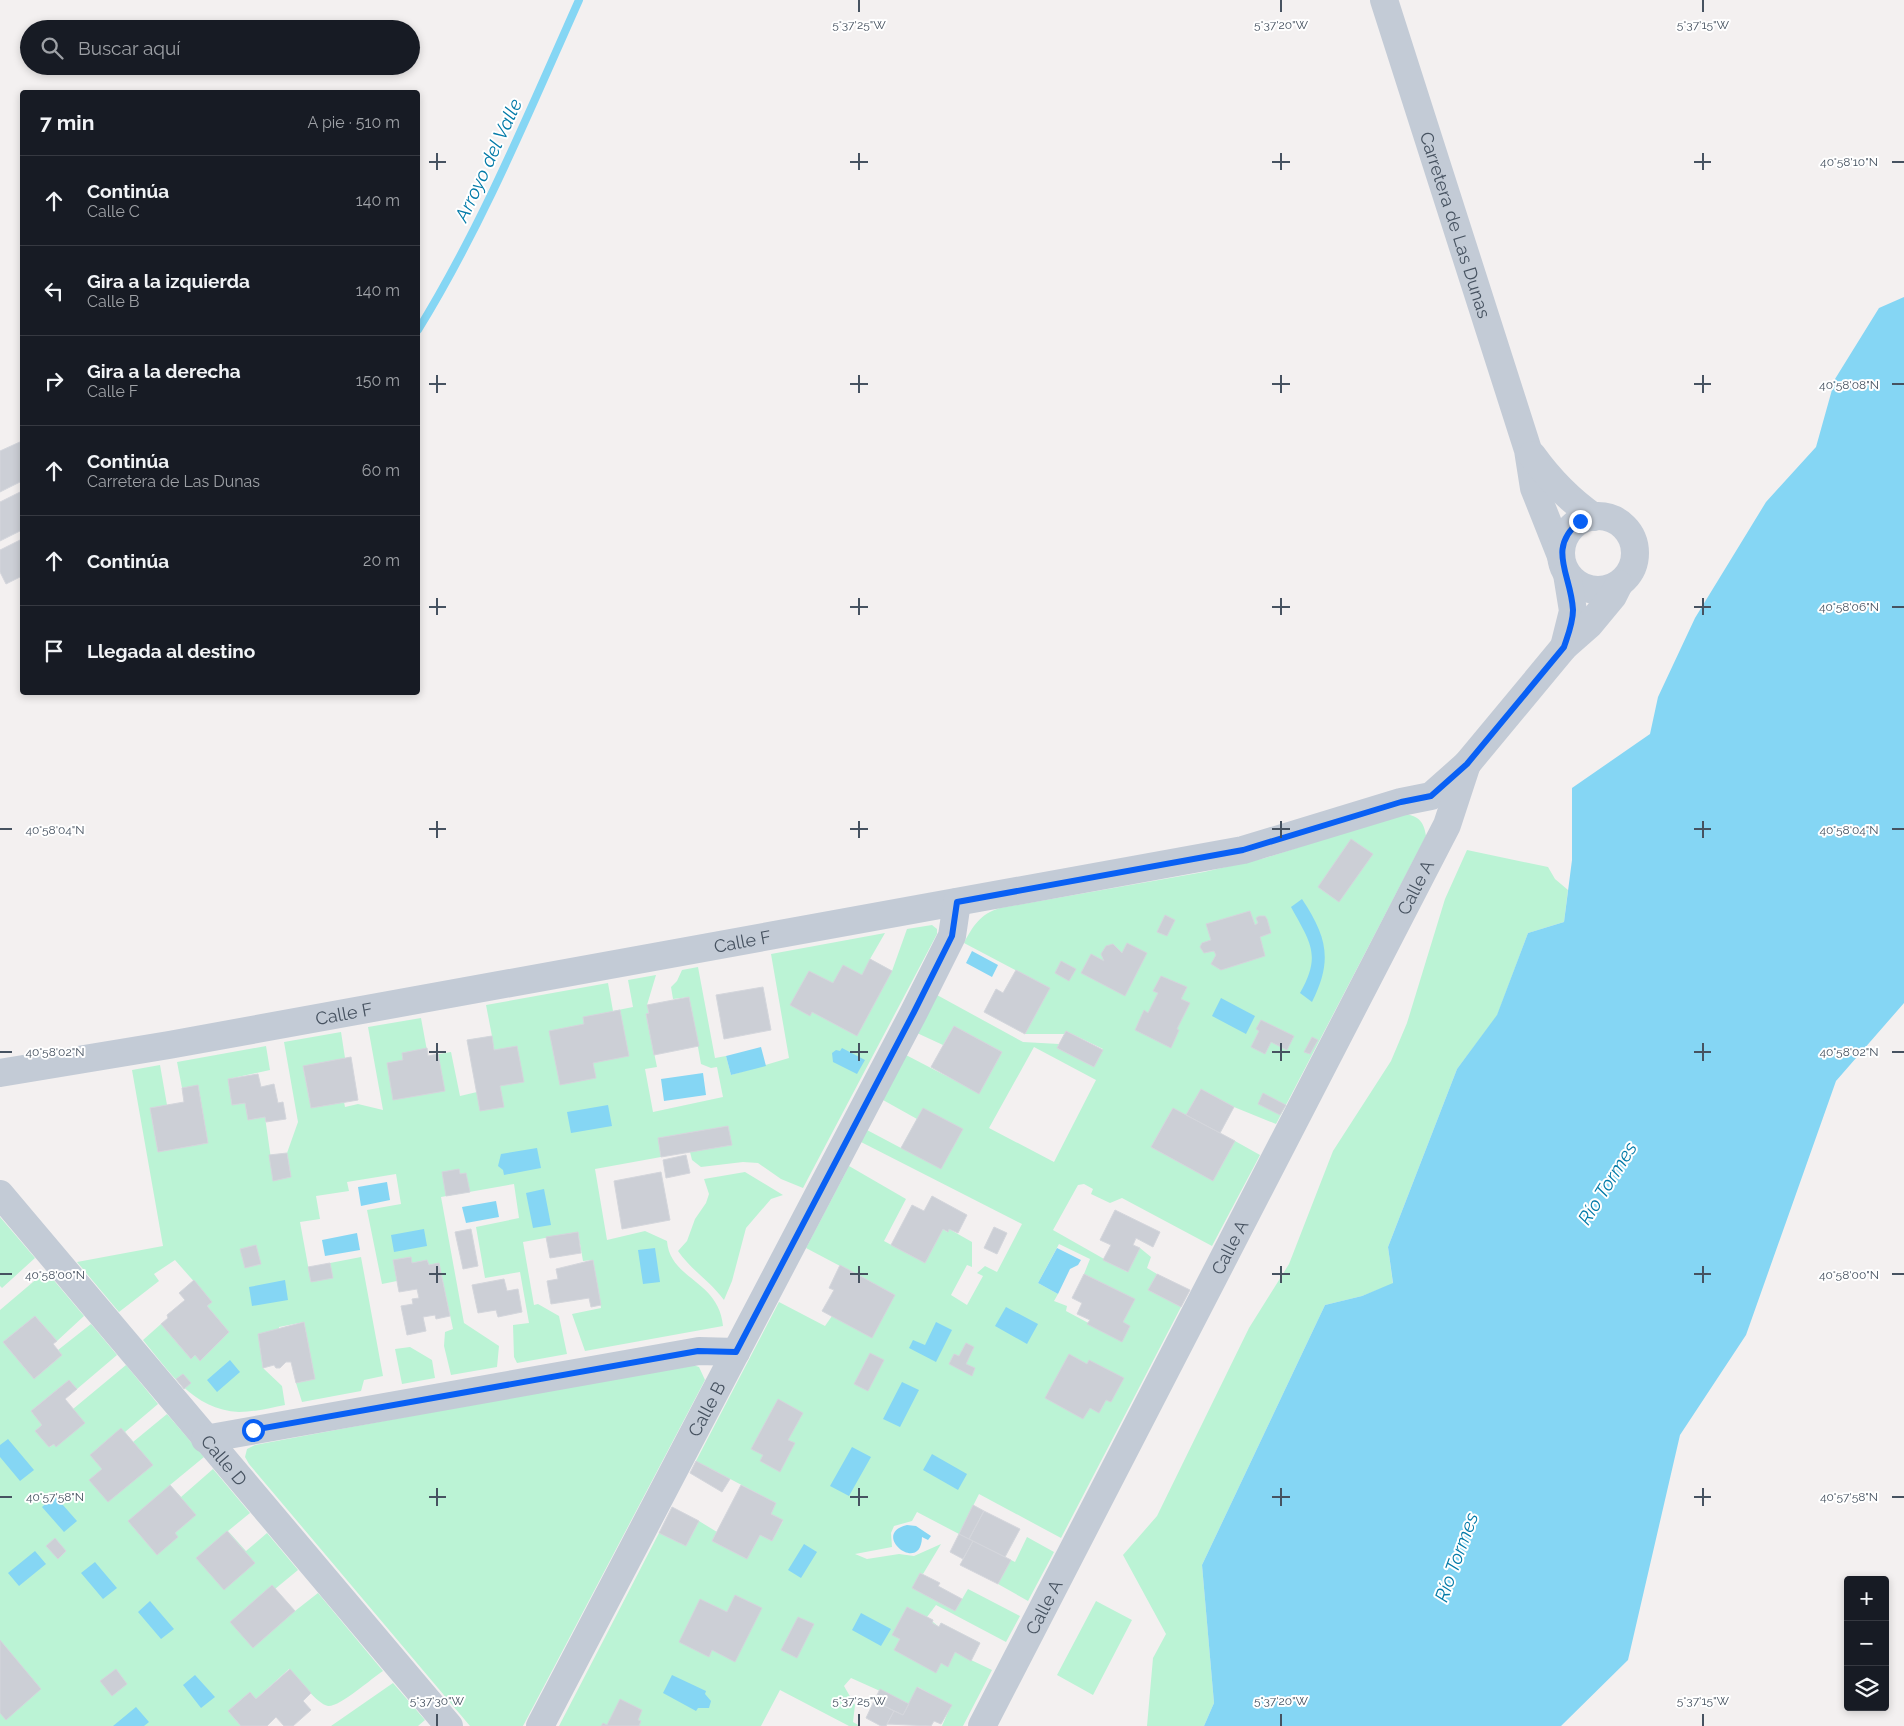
<!DOCTYPE html>
<html lang="es">
<meta charset="utf-8">
<style>
body{margin:0;font-family:Raleway,sans-serif;background:#242831;color:#f1f3f6}
.controls{position:absolute;right:15px;bottom:15px;display:grid;overflow:hidden;border-radius:5px;box-shadow:0 2px 8px #0003}
.controls button{width:45px;height:45px;display:grid;place-items:center;padding:0;border:0;border-bottom:1px solid #363941;background:#171b24;color:#f1f3f6;font:25px sans-serif}
.stop{position:absolute;width:15px;height:15px;margin:-11px;border:4px solid #0960f4;border-radius:50%;background:#fff}
.stop.end{background:#0960f4;border-color:#fff;box-shadow:0 1px 5px #0008}
.list{margin:0;padding:0;list-style:none}
h2{display:flex;justify-content:space-between;align-items:center;height:65px;margin:0;padding:0 20px;font-size:21px}
h2 small{font-size:16px;font-weight:400;color:#9ea1a6}
.list li{display:grid;grid-template-columns:32px 1fr auto;gap:15px;align-items:center;box-sizing:border-box;height:90px;padding:0 20px;border-top:1px solid #363941}
.list b{display:block;font-size:19px;white-space:nowrap}
.list p{margin:0;font-size:16px;white-space:nowrap;color:#9ea1a6}
.list em{font-size:16px;font-style:normal;color:#9ea1a6}
.icon{flex:none;width:28px;height:28px;fill:none;stroke:currentColor;stroke-width:2;stroke-linecap:round;stroke-linejoin:round}
.map{position:relative;flex:none;width:1904px;height:1726px;overflow:hidden}
.search{position:absolute;background:#171b24;box-shadow:0 2px 8px #0003;left:20px;top:20px;width:400px;height:55px;display:flex;align-items:center;gap:12px;box-sizing:border-box;padding:0 18px;border-radius:28px;color:#9ea1a6;font-size:19px}
.panel{position:absolute;background:#171b24;box-shadow:0 2px 8px #0003;left:20px;top:90px;width:400px;height:605px;border-radius:5px}
.map>svg:first-child{display:block}
.green{fill:#bbf3d5;fill-rule:evenodd}
.water{fill:#85d6f4}
.lines{fill:none;stroke-linecap:round;stroke-linejoin:round}
.stream{stroke:#85d6f4;stroke-width:8}
.building{fill:#cccfd6;stroke:#d4d6dc}
.minor{stroke:#c3cbd6;stroke-width:28}
.route{stroke:#0960f4;stroke-width:6}
.ticks{fill:none;stroke:#465260;stroke-width:2}
.labels{text-anchor:middle;dominant-baseline:central;stroke-width:4;stroke-linejoin:round;paint-order:stroke}
.street-label{font-size:18px;fill:#465260;stroke:#fff}
.water-label{font-size:19px;font-style:italic;fill:#027aa8;stroke:#fff}
.ticks-label{font-size:12px;text-anchor:middle;fill:#465260;stroke:#fff;stroke-width:4;stroke-linejoin:round;paint-order:stroke}
</style>
<div class="map">
<svg width="1904" height="1726" viewBox="0 0 1904 1726">
<rect width="100%" height="100%" fill="#f3f0f0"/>
<path class="green" d="M1402,814C1418,815 1424,821 1426,836L1276,1124L1234,1107L1201,1089L1186,1115L1173,1108L1151,1147L1213,1181L1235,1141L1260,1155L1212,1246L1122,1198L1110,1203L1091,1194L1093,1189L1084,1184L1078,1185L1053,1230L1127,1272L1140,1248L1151,1257L1147,1268L1157,1274L1148,1290L1181,1307L1061,1538L979,1494L959,1534L917,1512L912,1521L894,1526L891,1533L892,1547L855,1554L867,1559L899,1554L914,1556L941,1544L923,1574L920,1573L913,1588L955,1611L968,1589L1020,1616L1006,1642L936,1605L927,1617L939,1627L941,1623L980,1643L971,1660L992,1670L963,1726H942L951,1705L918,1687L909,1704L851,1678L844,1686L855,1705L853,1722L860,1726H849L780,1690L761,1726H559L659,1533L686,1546L699,1521L717,1532L712,1541L747,1559L760,1535L772,1541L783,1521L771,1514L776,1503L696,1461L779,1302L825,1326L832,1316L895,1295L806,1248L849,1166L906,1199L884,1241L925,1263L943,1229L947,1232L949,1229L972,1242V1267L967,1265L951,1295L967,1305L983,1276L977,1273L985,1266L997,1272L1022,1224L861,1142L867,1130L901,1148L917,1119L883,1100L906,1055L979,1093L1002,1052L954,1026L943,1045L917,1033L937,995L1023,1042L1059,1044L1057,1048L1094,1067L1103,1049L1066,1031L1064,1034H1025L1049,988L964,943C973,926 980,914 1000,908L1204,872L1265,858ZM1034,1047L1096,1080L1054,1162L989,1128ZM1059,1244L1090,1259L1084,1274L1134,1299L1123,1322L1122,1341L1066,1311L1067,1306L1054,1301L1058,1294L1038,1283Z
M1467,850L1548,867L1555,879L1568,890L1564,922L1528,933L1497,1016L1457,1069L1388,1247L1393,1284L1362,1296L1325,1305L1202,1565L1214,1703L1204,1726H1147L1153,1658L1166,1634L1123,1555L1157,1516L1249,1328L1289,1264L1333,1151L1391,1061L1407,1023L1445,899Z
M932,925L937,929V934L803,1188L781,1179L758,1163L743,1162L701,1167L692,1160L690,1152L731,1145L728,1126L658,1138L661,1157L595,1169L607,1240L645,1231L667,1241C670,1280 719,1280 723,1326L585,1351L572,1314L601,1308L593,1260L583,1261L578,1232L523,1242L534,1305L538,1304L559,1316L567,1354L517,1363L514,1357L513,1325L529,1323L520,1272L485,1278L476,1227L519,1218L514,1184L441,1197L464,1323L499,1346L497,1367L451,1375L444,1346L445,1332L453,1329L439,1264L429,1265L427,1260L412,1263L410,1257L393,1260L397,1281L382,1284L367,1210L401,1204L396,1174L347,1182L349,1191L316,1196L320,1219L300,1222L311,1282L330,1263L361,1257L383,1376L364,1380L361,1391L302,1402L296,1383L315,1379L304,1322L279,1327V1330L258,1334L263,1368L282,1386L285,1405C270,1408 254,1412 239,1412C193,1410 169,1371 143,1340L161,1324L191,1359L195,1355L200,1361L229,1332L207,1306L212,1302L175,1260L154,1274L159,1281L119,1312L77,1262L163,1246L132,1070L160,1065L167,1105L150,1108L158,1152L208,1143L198,1086L182,1088L177,1062L266,1046L270,1070L228,1079L232,1105L245,1103L248,1120L265,1117L274,1180L291,1177L287,1153L298,1122L284,1042L341,1032L345,1058L303,1067L311,1108L344,1102L345,1107L358,1104L383,1110L368,1027L421,1018L428,1056L451,1052L460,1096L477,1092L467,1040L492,1036L486,1005L608,983L613,1011L633,1007L628,980L656,975L647,1005L649,1013L646,1014L657,1067L645,1069L653,1112L723,1097L717,1067L711,1068L701,1064L689,997L673,999L671,987L677,981L682,970L698,967L715,1058L726,1056L731,1075L789,1058L771,954L885,933L870,959L892,971L907,929Z
M745,1172L783,1195L771,1199L746,1228L732,1281L724,1300C710,1281 691,1270 678,1251L687,1241L695,1219L706,1203L709,1194L704,1179Z
M0,1217L35,1258L2,1288L0,1286Z
M46,1271L84,1316L57,1341L35,1316L3,1342L34,1379L62,1355L58,1350L91,1324L117,1355L77,1389L69,1380L31,1411L42,1425L35,1431L50,1447L54,1444L73,1409L126,1365L158,1404L125,1432L133,1442L167,1414L204,1457L170,1485L181,1497L213,1469L250,1513L228,1531L246,1551L267,1533L298,1570L275,1589L295,1611L318,1593L383,1671C372,1678 340,1707 328,1706C317,1704 297,1677 289,1669L256,1699L250,1692L228,1711L241,1726H0V1310Z
M410,1347L432,1360L435,1378L402,1384L395,1349Z
M690,1364L699,1367L705,1380L523,1726H470L249,1464L245,1457L247,1449L255,1445Z
M1027,1537L1054,1552L1028,1601L998,1584L1011,1560L1015,1562Z
M1096,1601L1132,1620L1093,1695L1057,1675Z
M393,1683L425,1720L418,1726H331Z"/>
<path class="water" d="M1904,297V1003L1836,1081L1746,1335L1680,1435L1628,1660L1561,1726H1204L1214,1703L1202,1565L1325,1305L1362,1296L1393,1283L1388,1247L1457,1069L1497,1015L1528,933L1564,922L1572,860V788L1650,734L1658,697L1695,618L1766,502L1816,447L1835,379L1879,308Z
M1302,899C1327,937 1333,960 1312,1002L1300,993C1322,955 1310,942 1291,907Z
M972,951L998,965L992,977L966,963Z
M1221,998L1255,1016L1246,1034L1212,1016Z
M761,1047L766,1066L731,1075L726,1056Z
M842,1048L865,1060L857,1074L833,1062L832,1053L836,1050L840,1051Z
M703,1073L706,1095L664,1101L661,1079Z
M608,1105L612,1126L571,1133L567,1112Z
M537,1148L541,1168L504,1175L503,1170L498,1166L501,1154Z
M387,1182L390,1200L361,1206L358,1187Z
M544,1189L551,1225L533,1228L526,1193Z
M496,1201L499,1217L466,1223L462,1207Z
M424,1229L427,1246L394,1252L391,1235Z
M357,1233L360,1250L325,1256L322,1240Z
M655,1248L660,1282L643,1284L638,1250Z
M1057,1248L1081,1260L1078,1265L1070,1269L1058,1294L1038,1283Z
M285,1280L288,1300L252,1306L249,1287Z
M1006,1307L1038,1324L1027,1344L995,1326Z
M936,1322L952,1330L936,1362L909,1348L913,1340L925,1345Z
M230,1360L240,1372L217,1392L207,1380Z
M902,1382L919,1390L900,1427L883,1419Z
M8,1439L34,1470L20,1481L0,1457V1445Z
M852,1447L871,1457L849,1496L830,1486Z
M932,1454L967,1474L958,1490L923,1470Z
M55,1496L77,1521L64,1532L42,1507Z
M907,1525L916,1526L931,1536L928,1540L922,1537C921,1576 869,1534 907,1525Z
M804,1544L817,1552L801,1578L788,1570Z
M35,1551L46,1564L19,1586L8,1573Z
M95,1562L117,1588L103,1599L81,1573Z
M150,1601L174,1629L161,1639L138,1612Z
M861,1613L891,1629L881,1646L852,1630Z
M195,1675L215,1697L201,1708L183,1685Z
M672,1675L706,1691L705,1694L711,1701L709,1708H698L696,1711L663,1693Z
M136,1707L149,1722L144,1726H113Z"/>
<g class="lines">
<path class="stream" d="M418,330C482,226 529,112 579,0"/>
</g>
<path class="building" d="M22,441V481L0,492V451Z
M22,491V530L0,541V502Z
M22,539V576L6,584L0,572V550Z
M1351,839L1373,854L1339,902L1318,887Z
M1250,911L1255,925L1258,923L1256,918L1259,916H1265L1267,919L1271,933L1260,937L1265,956L1221,970L1211,964L1216,955L1214,951L1204,953L1200,947L1202,943L1211,940L1206,924Z
M1165,915L1175,920L1167,936L1157,932Z
M1127,943L1147,953L1125,996L1081,973L1091,954L1104,961L1101,954L1106,946L1113,944L1122,953Z
M870,959L892,971L857,1036L812,1012L810,1016L790,1005L809,971L833,983L843,965L862,975Z
M1061,961L1076,969L1069,981L1055,973Z
M1016,970L1050,988L1025,1034L984,1012L996,989L1003,993Z
M1161,976L1187,987L1181,999L1190,1003L1177,1029L1179,1030L1171,1048L1135,1030L1144,1010L1148,1013L1158,993L1153,991Z
M763,987L771,1030L724,1039L716,995Z
M689,997L699,1046L654,1055L646,1014L649,1013L647,1005Z
M620,1010L629,1056L593,1063L596,1078L560,1085L549,1031L584,1024L583,1017Z
M1261,1020L1294,1036L1287,1050L1271,1042L1265,1054L1251,1047L1259,1031L1256,1029Z
M954,1026L1002,1052L979,1094L931,1067Z
M1066,1031L1103,1050L1094,1067L1057,1048Z
M492,1036L494,1050L517,1046L524,1082L500,1086L504,1107L480,1111L467,1040Z
M1312,1037L1318,1040L1310,1054L1304,1052Z
M427,1048L428,1056L438,1054L445,1091L393,1100L387,1063L403,1060L402,1053Z
M351,1057L358,1100L311,1108L303,1066Z
M258,1074L261,1087L274,1084L278,1103L283,1102L286,1119L266,1122L265,1117L248,1120L245,1103L232,1105L228,1079Z
M198,1085L208,1143L158,1152L150,1108L184,1102L182,1088Z
M1201,1089L1234,1107L1220,1133L1186,1115Z
M1263,1093L1286,1105L1280,1115L1258,1104Z
M923,1108L963,1129L941,1169L901,1148Z
M1173,1108L1235,1141L1213,1181L1151,1147Z
M728,1126L732,1145L661,1157L658,1138Z
M287,1153L291,1177L273,1181L269,1155Z
M686,1155L690,1173L666,1178L663,1160Z
M459,1169L460,1174L466,1173L470,1192L446,1196L442,1172Z
M661,1172L670,1220L622,1229L614,1181Z
M932,1196L967,1215L958,1233L949,1229L948,1232L943,1229L925,1263L891,1245L912,1205L924,1211Z
M1115,1210L1160,1232L1153,1247L1136,1238L1133,1245L1140,1248L1128,1272L1103,1260L1111,1245L1100,1240Z
M994,1227L1007,1233L997,1254L984,1248Z
M471,1229L478,1266L463,1269L455,1232Z
M578,1232L581,1253L550,1258L546,1237Z
M256,1245L261,1264L245,1268L240,1249Z
M411,1257L412,1263L427,1260L429,1265L439,1263L450,1316L436,1319L435,1315L423,1317L426,1331L407,1335L401,1306L413,1304L412,1299L419,1298L417,1289L399,1292L393,1260Z
M593,1260L601,1305L591,1307L589,1298L551,1304L547,1281L558,1279L556,1269Z
M330,1263L333,1278L311,1282L308,1267Z
M840,1265L895,1295L872,1338L822,1311L834,1290L829,1288Z
M1084,1274L1135,1299L1123,1322L1130,1326L1122,1342L1087,1324L1090,1320L1077,1314L1082,1303L1072,1298Z
M1157,1274L1190,1290L1181,1307L1148,1290Z
M504,1279L507,1291L518,1289L522,1312L498,1317L496,1310L478,1313L472,1285Z
M194,1280L212,1302L207,1306L229,1332L200,1361L195,1355L191,1359L161,1324L168,1318L167,1315L185,1300L179,1293Z
M35,1316L57,1341L53,1344L62,1355L34,1379L3,1342Z
M304,1322L315,1379L296,1383L291,1362H286L280,1368H276L274,1365L263,1368L258,1334Z
M966,1343L974,1347L966,1364L975,1368L972,1376L949,1364L954,1354L959,1356Z
M870,1353L884,1360L868,1391L854,1384Z
M1069,1354L1087,1364L1089,1360L1124,1378L1111,1402L1106,1400L1099,1413L1090,1408L1083,1419L1045,1398Z
M183,1374L191,1383L184,1389L176,1379Z
M69,1380L77,1389L65,1399L85,1423L56,1447L54,1444L49,1447L35,1431L42,1425L31,1411Z
M778,1399L803,1413L788,1440L795,1443L780,1472L760,1461L763,1455L751,1449Z
M121,1428L153,1465L108,1502L89,1480L102,1469L90,1455Z
M696,1461L730,1479L722,1492L690,1473Z
M170,1485L196,1515L175,1533L178,1537L157,1555L128,1521Z
M741,1485L776,1503L771,1514L783,1520L772,1541L760,1535L747,1559L712,1541Z
M973,1505L984,1511L969,1539L959,1534Z
M672,1507L699,1521L686,1546L659,1533Z
M984,1511L1020,1529L1005,1557L969,1539Z
M227,1531L255,1563L224,1590L196,1558Z
M959,1534L973,1541L963,1559L950,1552Z
M55,1538L66,1551L58,1559L46,1546Z
M973,1541L1011,1560L998,1584L960,1565Z
M920,1573L940,1583L938,1586L962,1599L955,1611L912,1588Z
M272,1585L295,1611L253,1648L230,1622Z
M735,1595L762,1608L735,1662L712,1650L709,1657L679,1642L700,1599L727,1612Z
M907,1607L933,1620L932,1623L939,1627L941,1623L980,1643L971,1661L955,1652L948,1667L941,1663L936,1673L894,1650L900,1639L892,1635Z
M798,1617L814,1624L797,1658L781,1650Z
M0,1640L41,1689L6,1720L0,1713Z
M116,1669L127,1684L112,1696L100,1681Z
M290,1669L311,1693L303,1701L311,1710L293,1726H284L276,1717L267,1726H241L228,1711L250,1692L256,1699Z
M917,1687L952,1705L941,1724L934,1721L931,1726L887,1724L894,1711L903,1715Z
M880,1689L909,1704L903,1715L874,1701Z
M620,1699L642,1710L638,1720L641,1721L639,1726H601L603,1723L607,1725Z
M874,1701L894,1711L886,1726H881L866,1718Z"/>
<g class="lines">
<g class="minor">
<path id="s1" d="M1384,0L1528,450L1534,488L1561,556"/>
<path d="M1532,455C1550,480 1568,499 1594,517"/>
<circle cx="1598" cy="553" r="37"/>
<path d="M1564,647L1573,611L1567,574"/>
<path id="s2" d="M0,1073L169,1045L1243,850L1401,802L1431,796L1467,764L1564,647L1589,625L1613,596L1619,584"/>
<path id="s3" d="M0,1194L449,1726"/>
<path d="M205,1439L699,1351L736,1352"/>
<path id="s4" d="M540,1726L914,1012L952,936L957,902"/>
<path id="s5" d="M982,1726L1447,825L1467,764"/>
</g>
</g>
<g class="lines">
<path class="route" d="M253,1430L698,1351L736,1352L914,1012L952,936L957,902L1243,850L1401,802L1431,796L1467,764L1564,647C1568,635 1573,623 1573,610C1571,573 1546,549 1580,521"/>
</g>
<path class="ticks" d="M859,0V12M1281,0V12M1703,0V12M437,153V170M859,153V170M1281,153V170M1703,153V170M429,162H446M850,162H868M1272,162H1290M1694,162H1711M1892,162H1904M437,375V393M859,375V393M1281,375V393M1703,375V393M429,384H446M850,384H868M1272,384H1290M1694,384H1711M1892,384H1904M437,598V615M859,598V615M1281,598V615M1703,598V615M429,607H446M850,607H868M1272,607H1290M1694,607H1711M1892,607H1904M437,821V838M859,821V838M1281,821V838M1703,821V838M0,829H12M429,829H446M850,829H868M1272,829H1290M1694,829H1711M1892,829H1904M437,1043V1061M859,1043V1061M1281,1043V1061M1703,1043V1061M0,1052H12M429,1052H446M850,1052H868M1272,1052H1290M1694,1052H1711M1892,1052H1904M437,1266V1283M859,1266V1283M1281,1266V1283M1703,1266V1283M0,1274H12M429,1274H446M850,1274H868M1272,1274H1290M1694,1274H1711M1892,1274H1904M437,1488V1506M859,1488V1506M1281,1488V1506M1703,1488V1506M0,1497H12M429,1497H446M850,1497H868M1272,1497H1290M1694,1497H1711M1892,1497H1904M437,1714V1726M859,1714V1726M1281,1714V1726M1703,1714V1726"/>
<g class="labels">
<g class="street-label">
<text stroke="none"><textPath href="#s1" startOffset="236">Carretera de Las Dunas</textPath></text>
<text stroke="none"><textPath href="#s5" startOffset="944">Calle A</textPath></text>
<text stroke="none"><textPath href="#s2" startOffset="754">Calle F</textPath></text>
<text stroke="none"><textPath href="#s2" startOffset="349">Calle F</textPath></text>
<text stroke="none"><textPath href="#s5" startOffset="539">Calle A</textPath></text>
<text stroke="none"><textPath href="#s4" startOffset="358">Calle B</textPath></text>
<text stroke="none"><textPath href="#s3" startOffset="348">Calle D</textPath></text>
<text stroke="none"><textPath href="#s5" startOffset="134">Calle A</textPath></text>
</g>
<g class="water-label">
<text transform="translate(488 160) rotate(-65)">Arroyo del Valle</text>
<text transform="translate(1607 1183) rotate(-58)">Río Tormes</text>
<text transform="translate(1456 1557) rotate(-70)">Río Tormes</text>
</g>
</g>
<g class="ticks-label">
<text x="859" y="29">5°37'25"W</text>
<text x="1281" y="29">5°37'20"W</text>
<text x="1703" y="29">5°37'15"W</text>
<text x="1849" y="166">40°58'10"N</text>
<text x="1849" y="389">40°58'08"N</text>
<text x="1849" y="611">40°58'06"N</text>
<text x="55" y="834">40°58'04"N</text>
<text x="1849" y="834">40°58'04"N</text>
<text x="55" y="1056">40°58'02"N</text>
<text x="1849" y="1056">40°58'02"N</text>
<text x="55" y="1279">40°58'00"N</text>
<text x="1849" y="1279">40°58'00"N</text>
<text x="55" y="1501">40°57'58"N</text>
<text x="1849" y="1501">40°57'58"N</text>
<text x="437" y="1705">5°37'30"W</text>
<text x="859" y="1705">5°37'25"W</text>
<text x="1281" y="1705">5°37'20"W</text>
<text x="1703" y="1705">5°37'15"W</text>
</g>
</svg>
<div class="controls">
<button>+</button>
<button>−</button>
<button><svg class="icon" aria-label="layers" viewBox="0 0 24 24"><path d="M12 4l9 5-9 5-9-5zM3 14l9 5 9-5"/></svg></button>
</div>
<div class="stop" style="left:253px;top:1430px"></div>
<div class="stop end" style="left:1580px;top:521px"></div>
<div class="search"><svg class="icon" aria-label="search" viewBox="0 0 24 24"><circle cx="10" cy="10" r="6"/><path d="M15 15l6 6"/></svg>Buscar aquí</div>
<section class="panel">
<h2>7 min<small>A pie · 510 m</small></h2>
<ul class="list">
<li><svg class="icon" aria-label="ahead" viewBox="0 0 24 24"><path d="M12 20V5M6 11l6-6 6 6"/></svg><div><b>Continúa</b><p>Calle C</p></div><em>140 m</em></li>
<li><svg class="icon" aria-label="left" viewBox="0 0 24 24"><path d="M17 20v-9H6M10 6l-5 5 5 5"/></svg><div><b>Gira a la izquierda</b><p>Calle B</p></div><em>140 m</em></li>
<li><svg class="icon" aria-label="right" viewBox="0 0 24 24"><path d="M7 20v-9h11M14 6l5 5-5 5"/></svg><div><b>Gira a la derecha</b><p>Calle F</p></div><em>150 m</em></li>
<li><svg class="icon" aria-label="ahead" viewBox="0 0 24 24"><path d="M12 20V5M6 11l6-6 6 6"/></svg><div><b>Continúa</b><p>Carretera de Las Dunas</p></div><em>60 m</em></li>
<li><svg class="icon" aria-label="ahead" viewBox="0 0 24 24"><path d="M12 20V5M6 11l6-6 6 6"/></svg><div><b>Continúa</b></div><em>20 m</em></li>
<li><svg class="icon" aria-label="arrive" viewBox="0 0 24 24"><path d="M6 21V4h12l-3 4 3 4H6"/></svg><div><b>Llegada al destino</b></div></li>
</ul>
</section>
</div>
